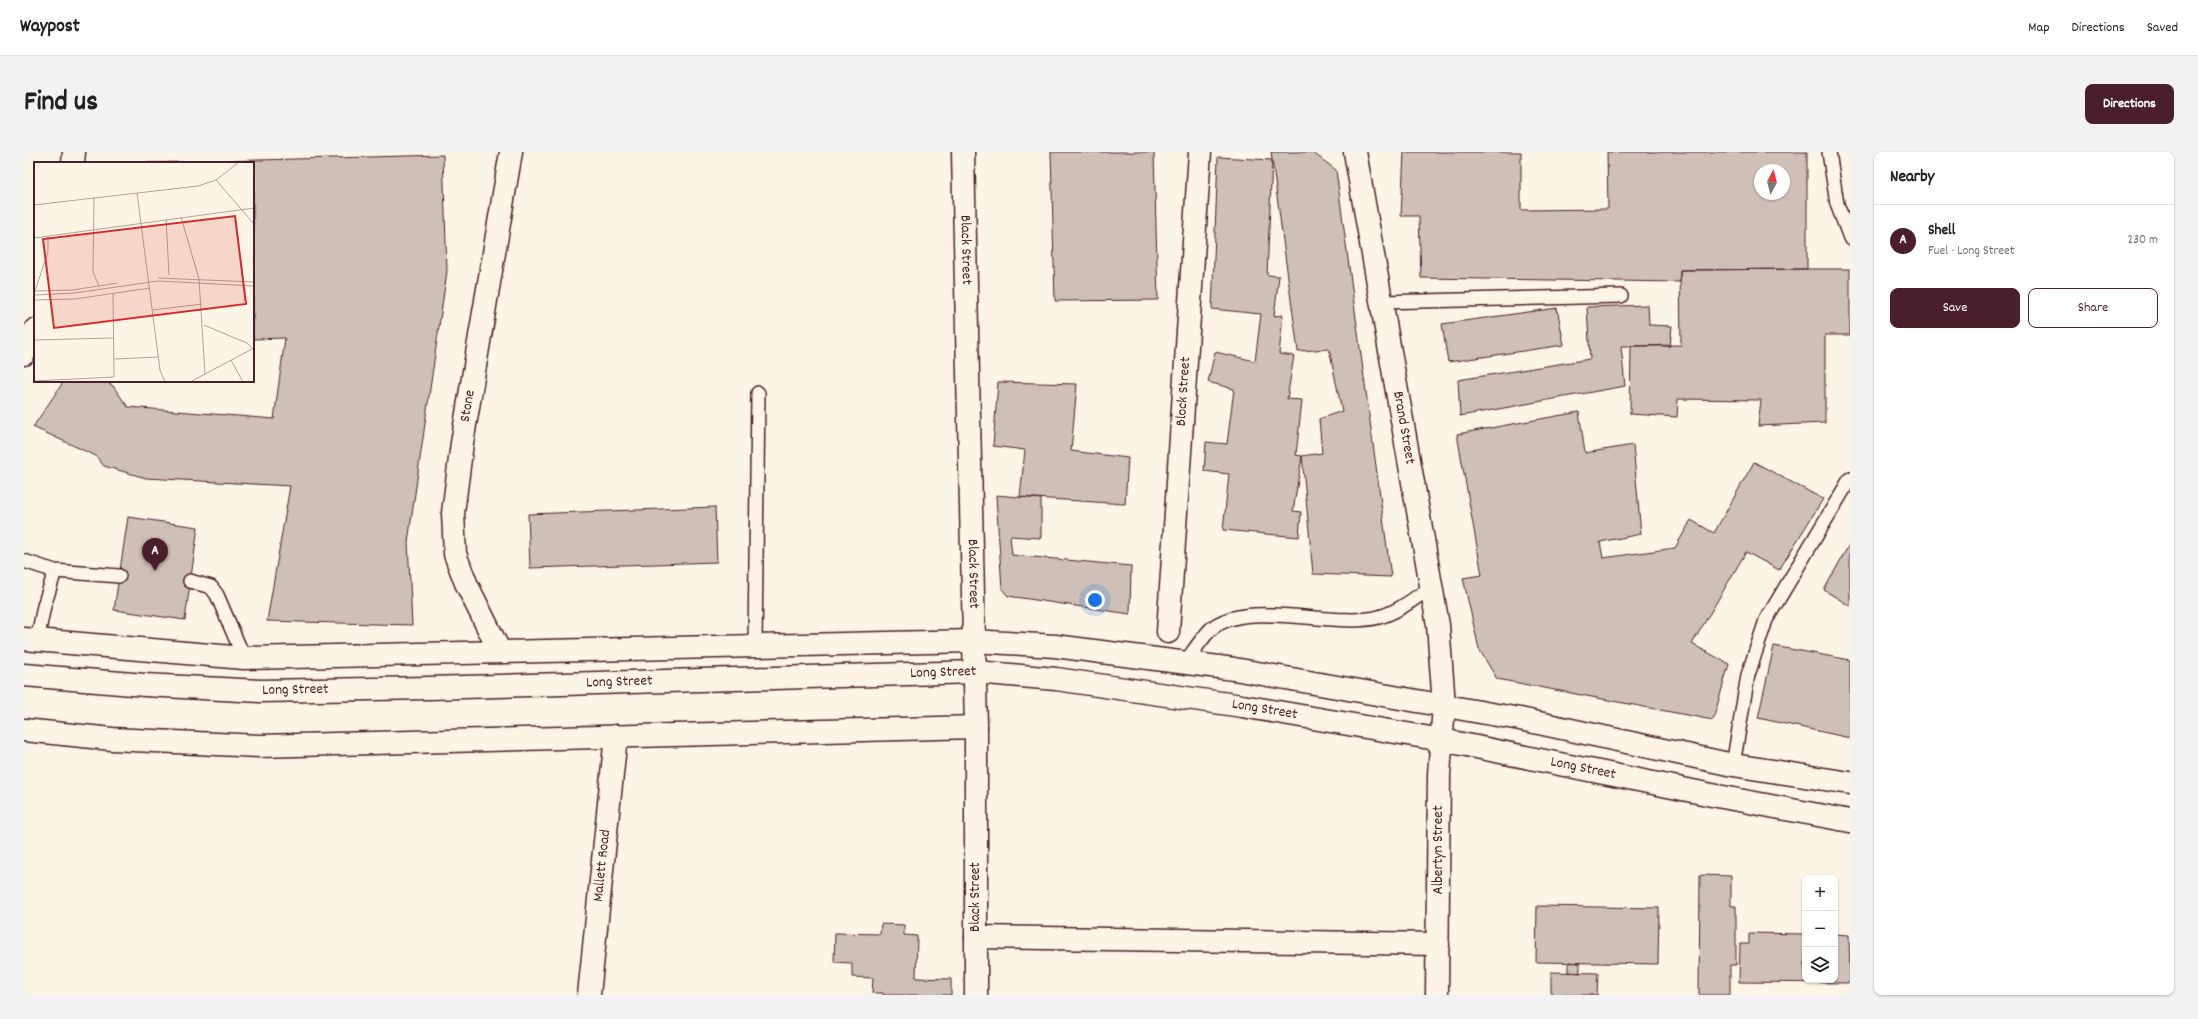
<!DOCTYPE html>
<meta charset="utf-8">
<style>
body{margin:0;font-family:Dekko,sans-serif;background:#f2f2f2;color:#222}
.controls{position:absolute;right:12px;bottom:12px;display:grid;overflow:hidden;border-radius:8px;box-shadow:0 1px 3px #0004}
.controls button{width:36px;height:36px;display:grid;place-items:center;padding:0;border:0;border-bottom:1px solid #e0e0e0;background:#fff;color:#222;font:20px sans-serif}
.compass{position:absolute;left:1730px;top:12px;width:36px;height:36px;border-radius:50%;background:#fff;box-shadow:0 1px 3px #0004;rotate:7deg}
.you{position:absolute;left:1071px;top:448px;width:14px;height:14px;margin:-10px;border:3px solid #fff;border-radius:50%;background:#1a73e8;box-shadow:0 0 0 6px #1a73e833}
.badge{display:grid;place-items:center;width:26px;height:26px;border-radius:50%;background:#4a1f2b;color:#fff;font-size:13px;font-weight:700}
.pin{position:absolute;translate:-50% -33px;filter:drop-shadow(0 1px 2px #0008)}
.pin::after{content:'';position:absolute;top:21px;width:14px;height:12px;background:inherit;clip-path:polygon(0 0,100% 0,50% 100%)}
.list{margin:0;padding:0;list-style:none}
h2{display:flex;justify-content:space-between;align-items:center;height:52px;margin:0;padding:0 16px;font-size:17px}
h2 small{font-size:13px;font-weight:400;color:#767676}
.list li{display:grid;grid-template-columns:26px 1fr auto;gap:12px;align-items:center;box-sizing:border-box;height:72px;padding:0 16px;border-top:1px solid #e0e0e0}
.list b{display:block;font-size:15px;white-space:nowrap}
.list p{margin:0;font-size:13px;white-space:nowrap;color:#767676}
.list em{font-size:13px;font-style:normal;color:#767676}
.actions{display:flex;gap:8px;padding:12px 16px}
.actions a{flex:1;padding:9px 0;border:1px solid #4a1f2b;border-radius:8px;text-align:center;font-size:14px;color:#4a1f2b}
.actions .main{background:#4a1f2b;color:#fff}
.icon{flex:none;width:22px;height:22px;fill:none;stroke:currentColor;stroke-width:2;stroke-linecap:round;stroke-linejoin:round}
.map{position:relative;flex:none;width:1826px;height:843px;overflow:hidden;border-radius:8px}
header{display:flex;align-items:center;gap:24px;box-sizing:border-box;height:56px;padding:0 20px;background:#fff;border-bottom:1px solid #e0e0e0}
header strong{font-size:19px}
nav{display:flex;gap:22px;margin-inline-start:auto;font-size:14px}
.intro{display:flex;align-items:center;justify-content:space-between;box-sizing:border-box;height:96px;padding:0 24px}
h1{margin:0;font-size:28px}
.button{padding:10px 18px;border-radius:8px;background:#4a1f2b;color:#fff;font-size:14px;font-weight:700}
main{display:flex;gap:24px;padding:0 24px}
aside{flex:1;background:#fff;border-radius:8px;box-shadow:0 1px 3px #0004}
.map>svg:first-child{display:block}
.building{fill:#cfc0b7;stroke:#4a1f2b;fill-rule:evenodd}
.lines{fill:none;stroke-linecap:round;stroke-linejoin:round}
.service-casing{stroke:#4a1f2b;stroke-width:16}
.minor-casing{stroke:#4a1f2b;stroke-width:25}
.trunk-casing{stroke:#4a1f2b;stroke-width:25}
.service{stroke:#fcf5e5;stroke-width:13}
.minor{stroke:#fcf5e5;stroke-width:22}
.trunk{stroke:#fcf5e5;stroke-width:22}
.labels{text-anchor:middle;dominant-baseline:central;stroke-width:3;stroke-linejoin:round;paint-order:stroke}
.street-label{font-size:15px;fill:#4a1f2b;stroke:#fcf5e5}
.inset-road{fill:none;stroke:#b59f9b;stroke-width:1}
.view{fill:#d62828;fill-opacity:0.15;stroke:#d62828;stroke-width:2}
.inset-edge{fill:none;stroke:#4a1f2b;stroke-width:2}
</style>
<header>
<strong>Waypost</strong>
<nav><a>Map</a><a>Directions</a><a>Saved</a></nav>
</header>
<div class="intro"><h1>Find us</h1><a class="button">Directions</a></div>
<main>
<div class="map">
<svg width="1826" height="843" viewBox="0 0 1826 843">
<rect width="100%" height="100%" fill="#fcf5e5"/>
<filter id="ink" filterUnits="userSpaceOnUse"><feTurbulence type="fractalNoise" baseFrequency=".025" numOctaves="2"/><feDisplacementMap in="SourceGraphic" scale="8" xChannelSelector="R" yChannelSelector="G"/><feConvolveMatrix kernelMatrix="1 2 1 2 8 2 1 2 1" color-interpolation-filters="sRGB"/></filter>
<g filter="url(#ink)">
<path class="building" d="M1027,0H1130L1134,148L1031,149Z
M1247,0H1288L1312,18L1367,425L1289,422L1278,304L1298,301L1295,267L1318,259L1305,197L1274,199Z
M1380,0H1497V58L1584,57L1583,0H1783V117L1656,118V130L1397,126L1395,64H1377ZM1736,18H1760V42H1736Z
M419,3L423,119L384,390L388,473L243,469L266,334L122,326L80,314L72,304L9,275L40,229H81L89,234L104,255L250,267L261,186L229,187V11H123Z
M1194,5L1248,8L1243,123L1255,124L1250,164L1259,163L1255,202L1270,204L1263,247L1278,248L1272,303L1278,304L1269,359L1277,360L1275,385L1199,378L1205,322L1180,319L1182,290L1203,292L1210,237L1184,230L1191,200L1231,209L1237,162L1188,157Z
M1783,117H1826V183H1801V271L1734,274L1737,248L1654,247L1653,265L1606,262L1607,194L1657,193L1656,118Z
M1624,153L1625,173L1648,174L1646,194H1597L1601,234L1436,264L1434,228L1566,207L1563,155Z
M1533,156L1540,193L1424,210L1418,172Z
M974,230L1053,232L1047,299L1104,306L1101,352L996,345L1001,298L969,294Z
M1555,260L1561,301L1609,293L1617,382L1576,390L1579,406L1651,396L1667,368L1690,381L1730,310L1799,347L1755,418L1722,400L1668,492L1705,512L1689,568L1473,527L1455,497L1439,426L1458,423L1433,282Z
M972,343L1017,347V386L986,384L988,403L1107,414L1106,462L984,444L978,437Z
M691,355L693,410L506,416L504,362Z
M104,365L174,375L161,468L90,458Z
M1826,391V454L1800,438Z
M1750,494L1826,508V586L1734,566Z
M1676,723L1707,724V754H1712V813H1706V843H1675Z
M1513,754L1635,756L1634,812L1512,810Z
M857,772L880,773V783L893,784L892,826L927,827V843H859V841H848L849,826L828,825V811L810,810L811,781L856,782Z
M1725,781L1781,782V828H1811V782L1825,783L1826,831L1715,830L1716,792H1725Z
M1545,810L1556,811V821L1545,820Z
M1527,820L1574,821L1573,843H1527Z"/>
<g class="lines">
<defs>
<path id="service" d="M1805,0L1813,52L1826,86
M1357,150L1597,144
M0,409L31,419L20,454L13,489
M31,419L95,424
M166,429L187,435L193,443L220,506
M731,494L734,241
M1161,511C1169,500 1177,487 1187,477C1223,446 1309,477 1355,465C1374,460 1391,446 1407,435
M1709,613L1724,523L1742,468L1826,327"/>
<g id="minor">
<path id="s1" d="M939,0L952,575V843"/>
<path id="s2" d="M1331,0L1414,473L1420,553L1415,623L1413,843"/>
<path d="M49,11L50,0"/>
<path d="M0,202L11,178"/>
<path id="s3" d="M1144,480L1176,0"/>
<path id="s4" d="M476,500L442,431L431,402L429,361L438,291L487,0"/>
<path d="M0,578L88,587L235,594L952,575"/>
<path d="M952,785L1414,792"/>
<path id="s5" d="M565,843L592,584"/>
</g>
<g id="trunk">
<path d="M0,487L220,506L949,489L1031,494L1210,517L1496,567L1709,613L1826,631"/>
<path id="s6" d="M0,523L121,533L236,539L405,536L951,520L1032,527L1218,554L1418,588L1688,643L1826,669"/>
</g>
</defs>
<use href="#service" class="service-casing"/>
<use href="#minor" class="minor-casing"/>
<use href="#trunk" class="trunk-casing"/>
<use href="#service" class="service"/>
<use href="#minor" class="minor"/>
<use href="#trunk" class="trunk"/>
</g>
</g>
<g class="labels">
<g class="street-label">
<text stroke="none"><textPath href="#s1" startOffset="98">Black Street</textPath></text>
<text stroke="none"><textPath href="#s3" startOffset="241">Block Street</textPath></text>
<text stroke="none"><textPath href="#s4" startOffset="257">Stone</textPath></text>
<text stroke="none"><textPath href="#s2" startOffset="280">Brand Street</textPath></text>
<text stroke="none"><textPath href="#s1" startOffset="422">Black Street</textPath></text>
<text stroke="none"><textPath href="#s6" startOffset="920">Long Street</textPath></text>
<text stroke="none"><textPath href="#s6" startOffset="596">Long Street</textPath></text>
<text stroke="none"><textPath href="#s6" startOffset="272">Long Street</textPath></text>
<text stroke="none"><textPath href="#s6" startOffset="1244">Long Street</textPath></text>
<text stroke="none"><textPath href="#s6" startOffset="1568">Long Street</textPath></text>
<text transform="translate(1415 698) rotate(-90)">Albertyn Street</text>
<text stroke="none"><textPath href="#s5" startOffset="130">Mallett Road</textPath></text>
<text transform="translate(952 745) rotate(-90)">Black Street</text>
</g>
</g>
<g transform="translate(10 10)">
<rect width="220" height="220" fill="#fcf5e5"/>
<path class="inset-road" d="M182,18L220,62M103,31L126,208L131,220M60,36L59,110L65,124M0,43L164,24L182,18L205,0M147,55L165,117L171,212M132,57L135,113M0,76L220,46M124,116L220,120M0,129L39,128L83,121M1,129L14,90V74M0,133L41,131L124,119L220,124M0,138L41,137L116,126M119,148L168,142M170,163L213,181L219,187M0,178L79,176M81,197L125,195M197,198L209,220M0,219L80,215L79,131M156,220L220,186"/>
<path class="view" d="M201,54L212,142L20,166L9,77Z"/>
<rect width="220" height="220" class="inset-edge"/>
</g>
</svg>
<div class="controls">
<button>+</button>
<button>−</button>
<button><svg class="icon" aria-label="layers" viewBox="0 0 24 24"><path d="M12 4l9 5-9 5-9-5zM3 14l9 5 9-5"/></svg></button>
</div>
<svg class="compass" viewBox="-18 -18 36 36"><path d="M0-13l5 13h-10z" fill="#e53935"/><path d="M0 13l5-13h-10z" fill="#767676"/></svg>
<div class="you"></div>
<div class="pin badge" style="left:131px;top:419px">A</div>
</div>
<aside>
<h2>Nearby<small></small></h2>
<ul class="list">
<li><span class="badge">A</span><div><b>Shell</b><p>Fuel · Long Street</p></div><em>230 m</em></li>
</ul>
<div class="actions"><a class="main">Save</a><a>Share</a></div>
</aside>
</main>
